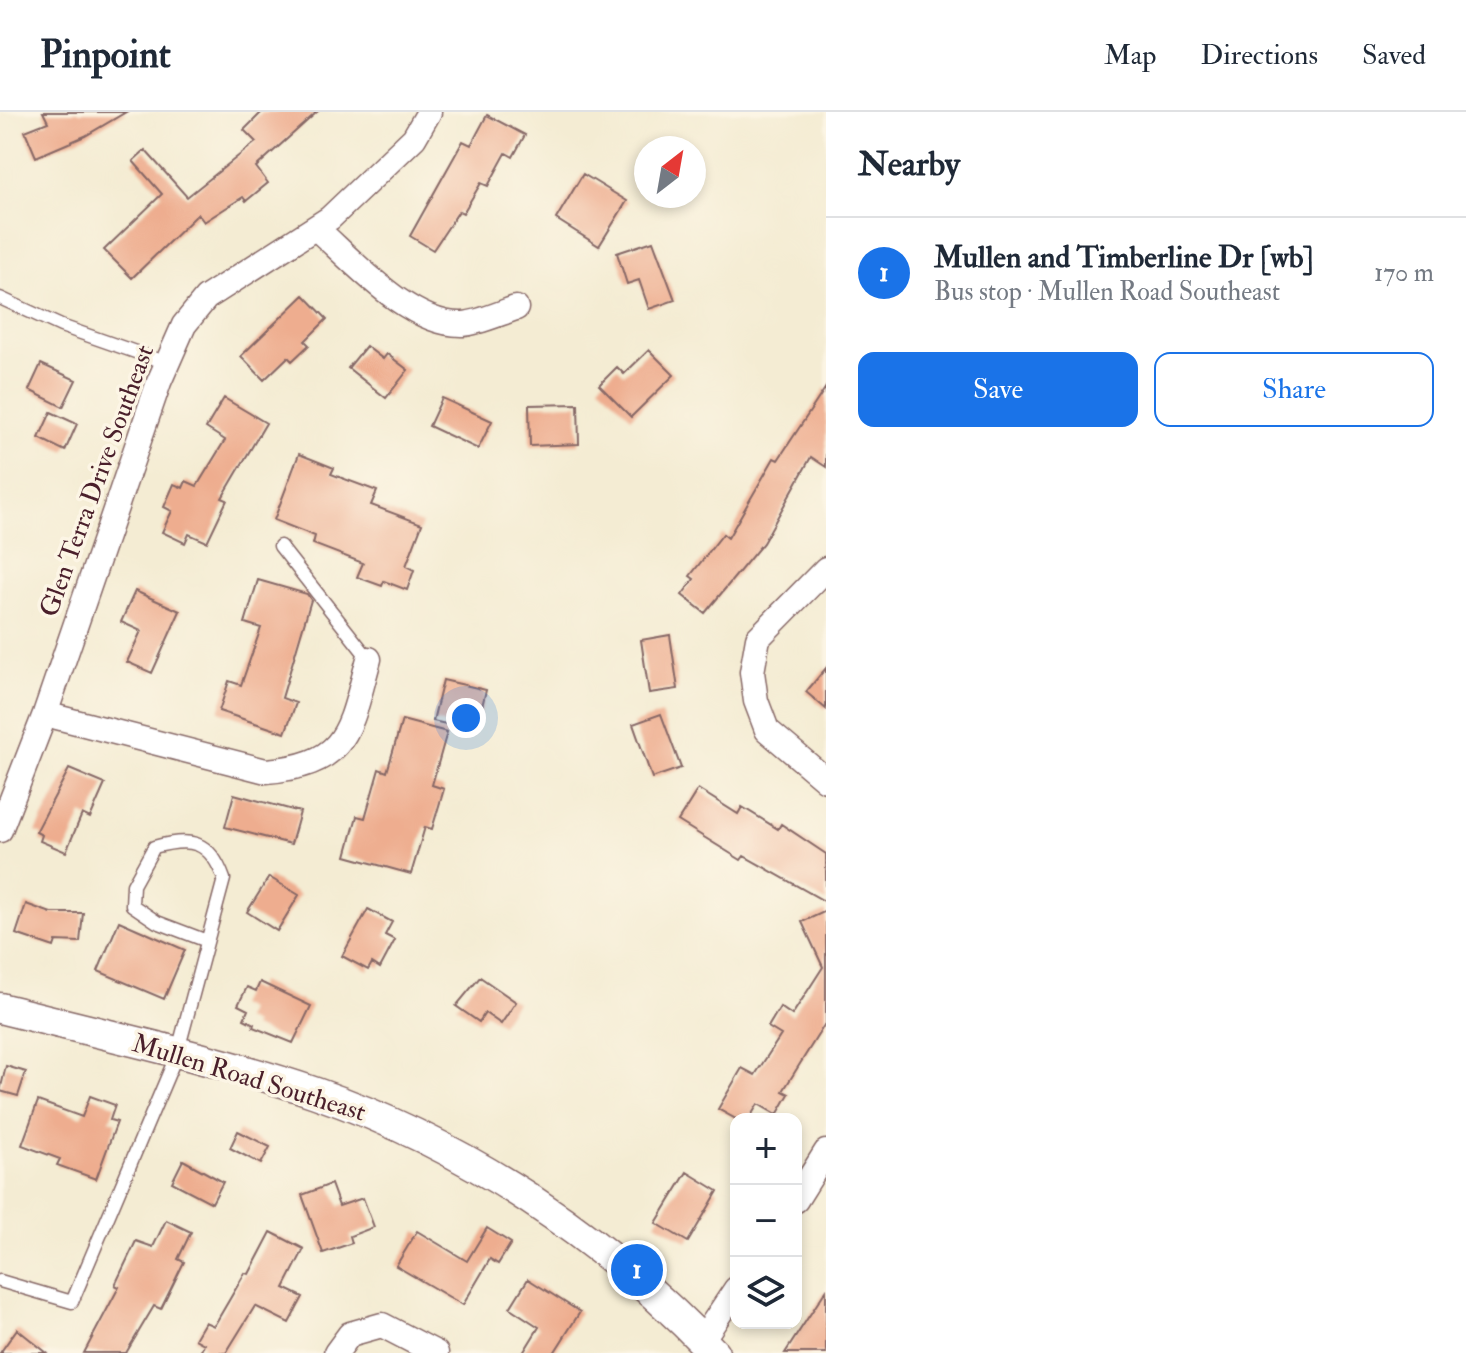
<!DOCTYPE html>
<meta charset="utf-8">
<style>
body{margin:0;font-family:"IM FELL Double Pica",serif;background:#f6f6f7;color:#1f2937}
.controls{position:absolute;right:24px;bottom:24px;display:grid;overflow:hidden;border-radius:16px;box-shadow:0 4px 12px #0003}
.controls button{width:72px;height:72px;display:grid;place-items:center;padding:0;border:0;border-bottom:2px solid #e0e1e3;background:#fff;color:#1f2937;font:40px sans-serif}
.compass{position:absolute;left:634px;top:24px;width:72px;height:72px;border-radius:50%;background:#fff;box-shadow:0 4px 12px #0003;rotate:31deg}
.you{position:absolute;left:466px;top:606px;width:28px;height:28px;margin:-20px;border:6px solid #fff;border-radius:50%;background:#1a73e8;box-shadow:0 0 0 12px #1a73e833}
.badge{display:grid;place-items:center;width:52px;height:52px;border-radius:50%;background:#1a73e8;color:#fff;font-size:26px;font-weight:700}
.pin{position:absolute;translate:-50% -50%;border:4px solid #fff;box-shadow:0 2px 8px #0006}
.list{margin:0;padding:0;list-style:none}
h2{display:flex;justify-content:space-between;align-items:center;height:104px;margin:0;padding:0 32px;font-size:34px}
h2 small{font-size:26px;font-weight:400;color:#747a83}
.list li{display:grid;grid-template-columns:52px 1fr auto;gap:24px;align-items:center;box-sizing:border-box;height:112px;padding:0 32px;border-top:2px solid #e0e1e3}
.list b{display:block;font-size:30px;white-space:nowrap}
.list p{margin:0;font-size:26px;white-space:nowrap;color:#747a83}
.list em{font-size:26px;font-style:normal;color:#747a83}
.actions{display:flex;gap:16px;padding:24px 32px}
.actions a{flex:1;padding:18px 0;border:2px solid #1a73e8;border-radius:16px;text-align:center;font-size:28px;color:#1a73e8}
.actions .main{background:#1a73e8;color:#fff}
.icon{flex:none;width:44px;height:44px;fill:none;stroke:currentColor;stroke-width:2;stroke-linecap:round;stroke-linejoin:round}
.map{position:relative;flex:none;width:826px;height:1241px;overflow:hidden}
header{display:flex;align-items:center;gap:48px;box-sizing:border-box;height:112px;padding:0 40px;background:#fff;border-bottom:2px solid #e0e1e3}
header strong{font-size:38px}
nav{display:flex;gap:44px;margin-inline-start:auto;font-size:28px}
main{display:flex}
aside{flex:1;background:#fff}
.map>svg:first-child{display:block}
.building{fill:#eead8f}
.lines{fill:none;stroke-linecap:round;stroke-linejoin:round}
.service-casing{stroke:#866766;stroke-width:15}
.minor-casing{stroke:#866766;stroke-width:27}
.tertiary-casing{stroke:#866766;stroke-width:33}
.service{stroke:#fff;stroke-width:12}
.minor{stroke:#fff;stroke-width:24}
.tertiary{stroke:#fff;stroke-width:30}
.labels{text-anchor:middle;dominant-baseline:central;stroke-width:7;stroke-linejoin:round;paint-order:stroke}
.street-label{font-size:26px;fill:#4a1f2b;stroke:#fcf5e5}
</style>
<header>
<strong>Pinpoint</strong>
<nav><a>Map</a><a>Directions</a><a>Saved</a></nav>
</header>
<main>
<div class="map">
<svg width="826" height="1241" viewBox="0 0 826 1241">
<rect width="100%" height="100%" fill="#fcf5e5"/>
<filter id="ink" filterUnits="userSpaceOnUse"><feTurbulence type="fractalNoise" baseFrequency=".0125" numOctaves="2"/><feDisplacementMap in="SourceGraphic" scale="16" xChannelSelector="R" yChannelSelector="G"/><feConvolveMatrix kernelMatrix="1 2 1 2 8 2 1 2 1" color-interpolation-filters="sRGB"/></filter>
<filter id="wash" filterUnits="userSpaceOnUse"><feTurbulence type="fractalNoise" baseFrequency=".006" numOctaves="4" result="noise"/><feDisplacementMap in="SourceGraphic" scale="32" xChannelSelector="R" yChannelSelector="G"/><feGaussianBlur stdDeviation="1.8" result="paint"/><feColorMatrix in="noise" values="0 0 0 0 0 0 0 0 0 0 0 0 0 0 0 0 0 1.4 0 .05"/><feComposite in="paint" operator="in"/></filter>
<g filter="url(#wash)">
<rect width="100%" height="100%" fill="#f4ecd3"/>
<g id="blocks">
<path class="building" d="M43,0H126L85,24L36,45L25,19L48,10Z
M262,0H317L256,55L268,71L246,89L243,85L204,110L198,102L132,166L104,138L162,82L133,49L145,38L187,85L256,30L244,18Z
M487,3L525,23L513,45L506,41L488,74L481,71L463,101L459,99L433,138L410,124L463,29L471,33Z
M583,62L627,89L599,134L556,107Z
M653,129L675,188L649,197L639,168L627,172L617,141Z
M304,183L327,207L305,229L309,233L292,249L288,245L264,268L241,244Z
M366,234L383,247L387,242L408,258L386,286L348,256Z
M649,238L674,263L631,305L599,273L617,255L624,262Z
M41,252L76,268L63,295L29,278Z
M826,275V355L811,345L763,431L705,501L682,483L694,467L690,464L723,422L728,426L774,346L778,348Z
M224,286L266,311L222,386L227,388L207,430L189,422L185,431L162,420L172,399L164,395L174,372L183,376L186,369L197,374L225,328L206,316Z
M442,286L492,309L478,337L429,314Z
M578,292L579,332L530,334L529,293Z
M51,300L77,312L65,339L39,326Z
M299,342L334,356L331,362L377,379L371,393L422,412L406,454L414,458L407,478L384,469L382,474L357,465L363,451L313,432L315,424L274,408Z
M258,468L307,482L311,488L282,586L296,591L285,621L219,599L229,569L241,573L261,516L245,511Z
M135,479L180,499L152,561L127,550L141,519L121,510Z
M670,523L678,577L649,581L641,528Z
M826,556V597L806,580Z
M443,568L486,578L476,619L433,609Z
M661,602L681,656L652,666L633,612Z
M402,608L447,620L432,673L444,677L432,717L425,715L411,762L346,744L357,704L365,706L379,657L387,660Z
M69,657L105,672L90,706L82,702L66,740L40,729L42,723L36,720Z
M698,677L738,702L742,695L778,717L781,712L826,742V790L744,744L741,748L678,709Z
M234,682L300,700L291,732L225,715Z
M269,765L299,783L277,819L247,800Z
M26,792L51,801H83L80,830L56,829L54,835L16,822Z
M368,797L392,810L385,823L395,828L380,856L372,851L368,858L342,844Z
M826,799V910L783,979L789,982L777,1003L758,992L749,1007H736L718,997L742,956L755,963L781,923L768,915L780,895L792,903L823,855L802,810Z
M119,809L185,838L164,887L98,859Z
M480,865L516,890L501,912L485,901L479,910L456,894Z
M260,870L311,894L293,931L253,915L254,912L244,907L248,898L238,893L247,875L256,879Z
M6,954L26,960L18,984L0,979Z
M90,984L115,993L110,1008L117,1010L96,1067L57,1053L60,1047L22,1033L38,989L82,1005Z
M238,1019L270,1035L261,1052L230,1036Z
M183,1048L223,1070L212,1091L172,1070Z
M687,1060L718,1079L688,1130L656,1111Z
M331,1072L339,1094L363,1086L374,1115L350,1124L352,1131L323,1141L302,1083Z
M166,1108L191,1120L178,1147L184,1150L161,1197L154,1194L126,1241H84L119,1175L115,1173L136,1129L153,1135Z
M487,1116L511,1131L498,1152L490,1147L463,1193L396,1154L417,1119L467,1149Z
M271,1120L304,1137L284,1176L303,1185L289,1211L255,1194L226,1241H200L204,1232L195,1227L205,1210L214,1214L245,1161L249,1162Z
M528,1167L580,1200L554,1241H523L539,1215L510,1196Z
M826,1178V1241H785Z
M17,1217L47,1241H0Z"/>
</g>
</g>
<g filter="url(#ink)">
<use href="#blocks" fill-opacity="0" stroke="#866766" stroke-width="2"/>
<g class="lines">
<defs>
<path id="service" d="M0,186L61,214L167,251
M280,434L369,547
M0,1169L72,1190L177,942L224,767C210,728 191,725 154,735L133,773L132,793L157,810L207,829"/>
<path id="minor" d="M316,116C353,149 410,214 463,212C479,211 500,201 516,196
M826,457L758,526L752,560L756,589L767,618L826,668
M45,602L266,659C350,652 349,618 369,547
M0,718L45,602L159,270L184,213L206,186L330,106L414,26L429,0
M796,1088L826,1040
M702,1228L736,1177
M336,1241L350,1222L382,1213L436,1241"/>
<path id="tertiary" d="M0,896C105,923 214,946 316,981C466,1033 605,1126 714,1241"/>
</defs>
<use href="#service" class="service-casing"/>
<use href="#minor" class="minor-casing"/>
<use href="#tertiary" class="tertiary-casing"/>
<use href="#service" class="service"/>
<use href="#minor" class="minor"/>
<use href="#tertiary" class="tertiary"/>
</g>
</g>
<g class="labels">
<g class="street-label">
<text transform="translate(97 369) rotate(-70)">Glen Terra Drive Southeast</text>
<text transform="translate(249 966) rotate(17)">Mullen Road Southeast</text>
</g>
</g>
</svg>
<div class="controls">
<button>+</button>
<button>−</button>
<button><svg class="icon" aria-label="layers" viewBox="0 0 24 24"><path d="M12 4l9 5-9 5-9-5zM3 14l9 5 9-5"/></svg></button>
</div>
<svg class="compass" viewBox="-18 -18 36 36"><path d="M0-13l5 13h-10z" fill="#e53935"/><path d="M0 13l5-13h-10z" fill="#747a83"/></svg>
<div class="you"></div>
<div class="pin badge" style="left:637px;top:1158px">1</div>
</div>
<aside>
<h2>Nearby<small></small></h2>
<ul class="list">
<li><span class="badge">1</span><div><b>Mullen and Timberline Dr [wb]</b><p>Bus stop · Mullen Road Southeast</p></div><em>170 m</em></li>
</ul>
<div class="actions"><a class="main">Save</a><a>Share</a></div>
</aside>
</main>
